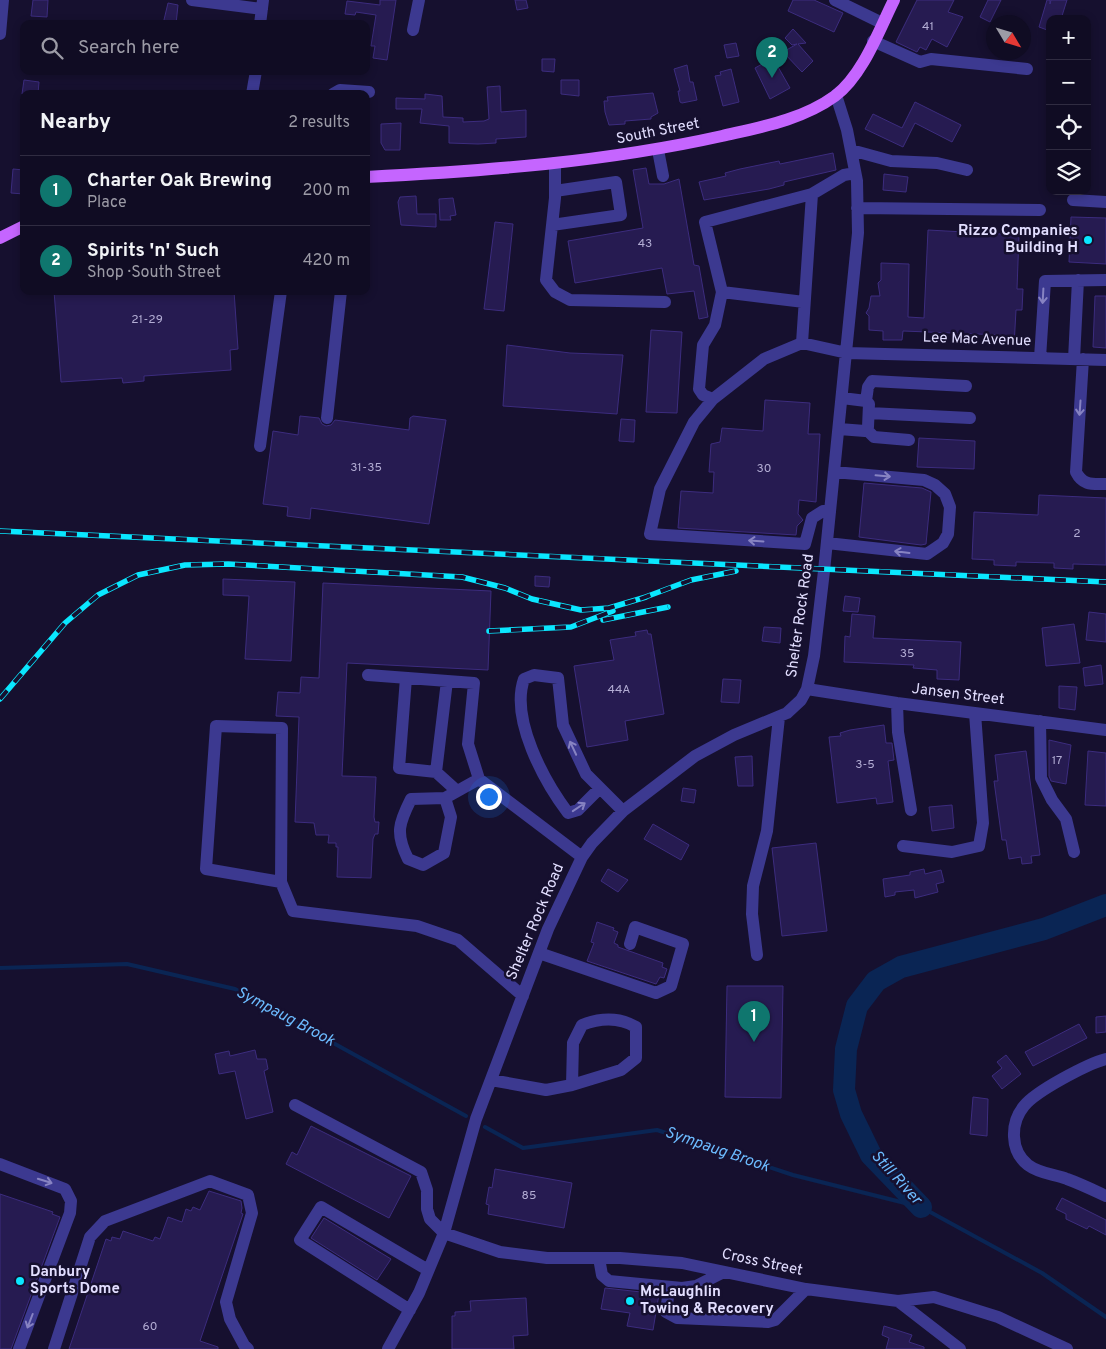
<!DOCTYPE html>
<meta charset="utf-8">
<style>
body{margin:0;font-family:Overpass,sans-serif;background:#1e1a30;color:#f1f3f6}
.controls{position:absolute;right:15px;top:15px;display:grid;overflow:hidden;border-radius:10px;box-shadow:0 2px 8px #0003}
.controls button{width:45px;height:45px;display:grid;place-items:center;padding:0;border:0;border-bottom:1px solid #302c41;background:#100c23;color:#f1f3f6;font:25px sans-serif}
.compass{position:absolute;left:986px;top:15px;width:45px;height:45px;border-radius:50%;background:#100c23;box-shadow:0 2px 8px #0003;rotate:128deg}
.you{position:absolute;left:488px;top:796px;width:18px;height:18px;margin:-12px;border:4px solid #fff;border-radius:50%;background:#1a73e8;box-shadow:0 0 0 8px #1a73e833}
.badge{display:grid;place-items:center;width:32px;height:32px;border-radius:50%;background:#0f766e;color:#fff;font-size:16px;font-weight:700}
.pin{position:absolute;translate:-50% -41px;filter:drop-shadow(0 1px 2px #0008)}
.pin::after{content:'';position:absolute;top:26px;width:18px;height:15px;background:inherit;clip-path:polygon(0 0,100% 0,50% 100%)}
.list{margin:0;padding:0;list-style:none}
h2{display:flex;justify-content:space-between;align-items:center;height:65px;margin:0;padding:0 20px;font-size:21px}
h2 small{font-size:16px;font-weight:400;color:#9c9ba6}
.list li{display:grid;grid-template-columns:32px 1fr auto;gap:15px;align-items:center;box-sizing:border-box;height:70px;padding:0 20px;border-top:1px solid #302c41}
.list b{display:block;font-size:19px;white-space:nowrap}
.list p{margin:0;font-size:16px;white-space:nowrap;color:#9c9ba6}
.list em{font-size:16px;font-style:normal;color:#9c9ba6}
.icon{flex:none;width:28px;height:28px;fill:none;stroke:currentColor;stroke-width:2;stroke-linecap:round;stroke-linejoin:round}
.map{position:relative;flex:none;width:1106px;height:1349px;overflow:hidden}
.search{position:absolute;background:#100c23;box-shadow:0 2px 8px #0003;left:20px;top:20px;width:350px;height:55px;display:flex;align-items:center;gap:12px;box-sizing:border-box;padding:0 18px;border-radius:10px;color:#9c9ba6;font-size:19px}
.panel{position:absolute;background:#100c23;box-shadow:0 2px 8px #0003;left:20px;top:90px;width:350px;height:205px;border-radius:10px}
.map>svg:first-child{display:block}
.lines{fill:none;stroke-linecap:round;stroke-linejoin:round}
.stream{stroke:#0a2554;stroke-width:4}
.river{stroke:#0a2554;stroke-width:22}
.building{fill:#261b51;stroke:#3c2c7e}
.minor{stroke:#3c3990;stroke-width:12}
.major{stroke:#c565ff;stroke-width:12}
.rail-casing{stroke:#0ae7ff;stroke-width:5.5}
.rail{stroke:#16102f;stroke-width:4;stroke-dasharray:11;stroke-linecap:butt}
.oneway{stroke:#8783c2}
.poi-dot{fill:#0ae7ff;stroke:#16102f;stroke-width:2}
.labels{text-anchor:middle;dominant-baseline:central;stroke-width:5;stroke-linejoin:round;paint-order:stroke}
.number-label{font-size:12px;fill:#b3add4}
.street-label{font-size:15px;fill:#e2deff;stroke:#16102f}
.poi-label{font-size:15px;font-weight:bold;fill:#e2deff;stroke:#16102f;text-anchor:start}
.water-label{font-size:16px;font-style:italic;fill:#6cbbff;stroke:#16102f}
</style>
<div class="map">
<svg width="1106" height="1349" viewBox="0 0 1106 1349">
<rect width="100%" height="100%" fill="#16102f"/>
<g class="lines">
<path class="stream" d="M0,968L127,964L235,989L466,1116
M485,1127L523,1148L657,1130L793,1175L921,1207L1042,1273L1106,1317"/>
<path class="river" d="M921,1207L871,1155L851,1114L844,1090L846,1049L857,1006L876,981L901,967L1044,929L1106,905"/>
</g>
<path class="building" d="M33,0H48L47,17L31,16Z
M380,0H396L387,60L373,58L375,46H371L376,15L356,12L355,15L345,14L347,1L380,5Z
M515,0H526L528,8L517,10Z
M793,0H814L843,13L834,32L788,11Z
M917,0H954L948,12L963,17L947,47L932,39L926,50L920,47L917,52L896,42Z
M988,0H1001L990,22L980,17Z
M1047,0H1050V4L1051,0H1067L1061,19H1050V31L1039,27Z
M168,3L178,5L176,24H163Z
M793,29L806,43L798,44L813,61L802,72L783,52L797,44L792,45L785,38Z
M736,43L739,56L727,58L724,45Z
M773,58L790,88L770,99L755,68Z
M542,59H555L554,72L542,71Z
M687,65L690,82H693L697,100L682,103L680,102L678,91H680L674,69Z
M731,69L739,102L723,106L715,76L721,75L720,72Z
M24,80L39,82L38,94H22Z
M561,80H579V96L561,94Z
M500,86L501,112L526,110V137L496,139V143L478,144L449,143V126L420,123L422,109H396V98L425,99V94L442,96L443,117L463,118V122L484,121L489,119L487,87Z
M653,93L658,113L651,117V119L625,121V124L609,125L605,112L604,101H608L607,97Z
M915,102L961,125L952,142L915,123L903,147L865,129L873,114L902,128Z
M401,123L400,150H385L381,143V124Z
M833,153L836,170L784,182V185L769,189L704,200L699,182L726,176L725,173L740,169L779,161L780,164Z
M646,168L649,184H664L679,179L694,265L699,266L708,317L699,319L694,291L667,294L662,268L575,283L568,241L643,228L633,170Z
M13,169L24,170V194L11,193Z
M884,174L908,177L906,192L883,190Z
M416,196L417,214H436V227L401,225L398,202L400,197Z
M453,198L456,215L450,216L451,220H440L439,199Z
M1071,217L1106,218V264L1069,262Z
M495,222L513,224L504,311L484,309Z
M928,230L1019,235L1017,289H1023L1022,310H1016L1014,346L1002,345V335L903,331L902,340H883V331L869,330V316L866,313L869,308L871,296H880L878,283L881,280V263L909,264L908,317L924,318Z
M54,291H234L238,349L230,350L231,370L144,376V381L123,383L122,378L61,382Z
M1095,296H1106V348L1093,347Z
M651,330L682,332L677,413L646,412Z
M507,345L570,353L623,355L617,414L503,406Z
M765,400L810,403L808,434H820L816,502L799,500L798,514L803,520L797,526L796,535L678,528L681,491L713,493L714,472H709L711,444L720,442L722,428L763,431Z
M300,416L319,418L322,424L326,426L331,425L335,420L409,430L410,418L413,416L446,420L429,524L311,508L310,519L287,516L288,507L263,504L273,431L298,435Z
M621,419L635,420L634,442L619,441Z
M919,438L975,441L974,469L917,467Z
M864,483L922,488L931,492L926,544L921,545L859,537Z
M1039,495L1106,498V565L1073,564V569L1054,568V563L1016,562V566L994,565V560L972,559L974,512L1038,515Z
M535,576L550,577L549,587L535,586Z
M223,579L295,582L291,661L245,659L249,596L223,595Z
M323,583L491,591L488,670L347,663L342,776L376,777L374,817L375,822H379L378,834H375L373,839L371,878L337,877L338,847H336V843H328L329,835H316L314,823L295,822L299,717L276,716L278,692L300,693L301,677L319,678Z
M845,596L860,598L858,612L843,611Z
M1089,612L1106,614V642L1086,640Z
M852,614L875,616L873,638L961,642L959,680L937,679V670L913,668L914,665L844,662L845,636L850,637Z
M1074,624L1080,663L1046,666L1042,628Z
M764,627L781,628L780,643L762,641Z
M647,630L648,634H651L664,714L625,721L628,740L587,747L574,666L614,660L610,640L636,636L635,632Z
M1101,665L1103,684L1085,686L1083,668Z
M723,679L741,680L739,703L721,702Z
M1059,686L1077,687L1075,710L1059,708Z
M884,725L886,743H892L894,760L888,761L893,802L877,804L876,798L837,803L829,737L841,736L840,733L850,730Z
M1049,740L1071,745L1066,784L1051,781L1049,776Z
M1026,751L1040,855L1031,856L1032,863L1022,864L1021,857L1009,859L1006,840H1002L994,781H998L995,755Z
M1088,751L1106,753V806L1085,805Z
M752,756L753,786H738L735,757Z
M683,788L696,790L694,803L681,801Z
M952,805L954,828L932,831L929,807Z
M653,824L689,845L681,860L644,839Z
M816,843L827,931L782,936L772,848Z
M608,869L628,880L618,892L601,881Z
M924,869L925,874L941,870L944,882L936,884L938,892L915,898L914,890L895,892V895L885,897L883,879L910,875V872Z
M597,922L614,928L613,930L618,932L614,943L618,945V947L663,963L662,967L667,969L664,978L660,977L656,984L587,961L594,943L591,942Z
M727,986H783L781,1098L725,1097Z
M1106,1016V1032L1096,1033V1017Z
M1079,1024L1087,1038L1033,1066L1025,1052Z
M255,1050L257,1059H266L268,1069L264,1071L273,1112L246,1119L235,1071L219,1074L215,1054L229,1051L230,1056Z
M1006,1055L1021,1074L1002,1089L992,1076L1002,1068L997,1062Z
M973,1097L988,1099L987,1136L970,1134Z
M311,1126L411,1176L389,1218L286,1164L292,1152L297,1155Z
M495,1169L572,1183L564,1228L488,1214L489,1205L486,1204L489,1187L492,1188Z
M209,1191L241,1201L242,1208L241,1213L243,1214L200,1341L218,1347V1349H69L106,1239L111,1241L112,1237L120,1239L123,1231L153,1241L155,1237L160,1239L168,1217L182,1222L186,1209L191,1211L193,1207L200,1210Z
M0,1194L53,1212L52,1214L60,1217L11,1349H0Z
M1062,1198L1106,1220V1235L1089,1226L1087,1229L1066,1219V1214L1056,1209Z
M324,1218L391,1259L377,1280L311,1238Z
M605,1288L659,1294L653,1330L627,1326L630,1313L601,1309Z
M526,1298L528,1335L513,1336L514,1349H452V1316H455V1312L471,1311L470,1301Z
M884,1326L912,1335L909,1342L924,1347V1349H886L889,1338L882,1335Z"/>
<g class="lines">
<path class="minor" d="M192,0L262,9
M835,0L882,23
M260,24L263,0
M413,30L419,0
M0,34L3,0
M873,41L920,62L931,59L1027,69
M252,94L256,71
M333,94L340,90L369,92
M658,150L663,176
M851,150L891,161L937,163L967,170
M555,163V198L546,280L555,292L570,300L665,302
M1073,200L1106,202
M857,208L1040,210
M552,225L621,215L616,182L555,191
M722,292L715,325L703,345L699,389L703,395L713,399L764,359L802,343L847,353L1106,360
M804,302L722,292L705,222L812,194
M802,343L812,194L844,175L855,173
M1040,358L1045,281L1106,280
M1074,359L1078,280
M1083,359L1076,472C1083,486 1093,484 1106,484
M713,399L694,422L660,489L650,534L805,544L812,518L823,511L830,512
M866,401L868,387L872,381L966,386
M869,413L970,418
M327,418L341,291
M839,429L865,431L868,427L869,404L866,401L842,398
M866,429L874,437L909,440
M260,446L281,291
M827,543L927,554L943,543L948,534L950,507L945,494L935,485L924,480L834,472
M368,675L474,683L468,744L479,779L582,857
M406,678L399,768L436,772
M447,681L436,772L457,791
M807,689L897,703L1106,730
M897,703L898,732L911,810
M1040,721L1041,778L1052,800L1066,819L1074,852
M600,788L578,810L568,813C544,781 510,719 524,679L534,675L558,678L563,725L586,774L623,811
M445,798L411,799C399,823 395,833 408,859L423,865L444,853L451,817L445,798L479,779
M903,846L952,852L979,846L983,823L975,713
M281,882L206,869L216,726L282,728L281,882L293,911L417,926L458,940L523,996
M539,953L656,993L671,986L683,944L635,927L630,944
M757,955L752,914L753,886L767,831L779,717
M1106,1059C1087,1064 1036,1091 1024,1106C1010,1123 1010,1151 1028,1165C1040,1174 1054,1174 1067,1179C1081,1184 1093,1190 1106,1196
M491,1080L546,1090L572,1085L621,1070L636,1058V1027C619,1017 600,1018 582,1025L573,1043L572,1085
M295,1105L421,1172L427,1190V1209L430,1219L444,1233L500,1252L547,1258H620L682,1263L806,1289L898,1301L934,1297L998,1317L1067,1349
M0,1164L65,1189L71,1201L70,1213L19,1349
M599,1258L602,1275L609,1281L682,1288L696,1286L724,1272
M669,1289L666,1312L677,1318L768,1322L775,1320L806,1289
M898,1301L960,1349
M410,1310L300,1240L321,1207L428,1270
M54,1349L90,1237L105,1221L210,1181L248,1195L252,1213L226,1302L230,1319L244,1345L248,1349
M388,1349L419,1293L444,1233L476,1119L548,929L582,857L592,843L623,811L695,756L734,735L787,713L801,700L807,689L814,656L824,571L858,233L857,181L847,130L836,95"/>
<path class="major" d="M366,177C486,171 605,162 722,136C761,127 802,120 835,96C863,75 879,30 894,0
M0,238L24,226"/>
<defs>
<path id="rail" d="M0,531L1106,582
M640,599L691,580L736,571
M603,620L668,607
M489,631L571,627L613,611
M0,699L65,623L98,595L138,575L185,565L228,564L462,577L505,588L532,599L581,610L609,608L646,597"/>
</defs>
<use href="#rail" class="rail-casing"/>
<use href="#rail" class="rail"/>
</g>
<defs><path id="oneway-shaft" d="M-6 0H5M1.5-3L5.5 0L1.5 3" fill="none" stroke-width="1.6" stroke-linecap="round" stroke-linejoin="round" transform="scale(1.25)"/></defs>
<g class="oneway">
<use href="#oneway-shaft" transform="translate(1043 296) rotate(93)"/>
<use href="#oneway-shaft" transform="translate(1080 408) rotate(94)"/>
<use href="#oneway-shaft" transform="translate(883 476) rotate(5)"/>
<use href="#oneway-shaft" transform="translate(756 541) rotate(-176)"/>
<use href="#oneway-shaft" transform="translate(902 552) rotate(-173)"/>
<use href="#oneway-shaft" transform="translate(573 748) rotate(-115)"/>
<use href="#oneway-shaft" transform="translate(579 807) rotate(-34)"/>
<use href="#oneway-shaft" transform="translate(45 1181) rotate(17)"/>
<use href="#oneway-shaft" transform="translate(30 1321) rotate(111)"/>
</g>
<g class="poi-dot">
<circle cx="1088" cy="240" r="5"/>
<circle cx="20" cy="1281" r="5"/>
<circle cx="630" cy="1301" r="5"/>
</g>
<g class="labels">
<g class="number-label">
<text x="928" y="27">41</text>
<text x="645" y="244">43</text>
<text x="147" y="320">21-29</text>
<text x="366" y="468">31-35</text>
<text x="764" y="469">30</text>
<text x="1077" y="534">2</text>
<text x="907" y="654">35</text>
<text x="619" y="690">44A</text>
<text x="1057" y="761">17</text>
<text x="865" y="765">3-5</text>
<text x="529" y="1196">85</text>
<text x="150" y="1327">60</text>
</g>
<g class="street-label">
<text transform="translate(658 132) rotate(-11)">South Street</text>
<text transform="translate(977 340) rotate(2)">Lee Mac Avenue</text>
<text transform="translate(801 616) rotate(-82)">Shelter Rock Road</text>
<text transform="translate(958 695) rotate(7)">Jansen Street</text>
<text transform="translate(536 922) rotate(-67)">Shelter Rock Road</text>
<text transform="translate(762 1263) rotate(12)">Cross Street</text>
</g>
<g class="poi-label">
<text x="1078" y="231" text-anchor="end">Rizzo Companies<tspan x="1078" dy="17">Building H</tspan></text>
<text x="30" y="1272">Danbury<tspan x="30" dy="17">Sports Dome</tspan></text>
<text x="640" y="1292">McLaughlin<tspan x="640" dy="17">Towing &amp; Recovery</tspan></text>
</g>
<g class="water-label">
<text transform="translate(285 1017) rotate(28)">Sympaug Brook</text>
<text transform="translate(717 1150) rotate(19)">Sympaug Brook</text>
<text transform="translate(896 1178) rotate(48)">Still River</text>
</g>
</g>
</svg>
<div class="controls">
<button>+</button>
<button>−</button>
<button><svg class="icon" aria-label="locate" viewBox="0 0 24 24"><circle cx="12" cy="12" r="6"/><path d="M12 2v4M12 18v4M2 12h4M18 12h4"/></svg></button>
<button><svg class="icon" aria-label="layers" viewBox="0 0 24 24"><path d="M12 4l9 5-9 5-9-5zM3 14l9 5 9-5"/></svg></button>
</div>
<svg class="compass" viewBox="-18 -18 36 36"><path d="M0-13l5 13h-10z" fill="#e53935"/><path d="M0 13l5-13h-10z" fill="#9c9ba6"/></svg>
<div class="you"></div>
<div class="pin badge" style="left:754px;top:1042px">1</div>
<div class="pin badge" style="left:772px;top:78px">2</div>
<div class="search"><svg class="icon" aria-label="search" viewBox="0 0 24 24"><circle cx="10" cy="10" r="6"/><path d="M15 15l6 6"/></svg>Search here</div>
<section class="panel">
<h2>Nearby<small>2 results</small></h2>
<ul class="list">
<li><span class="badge">1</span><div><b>Charter Oak Brewing</b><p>Place</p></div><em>200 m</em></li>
<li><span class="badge">2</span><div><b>Spirits 'n' Such</b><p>Shop · South Street</p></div><em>420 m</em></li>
</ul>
</section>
</div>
